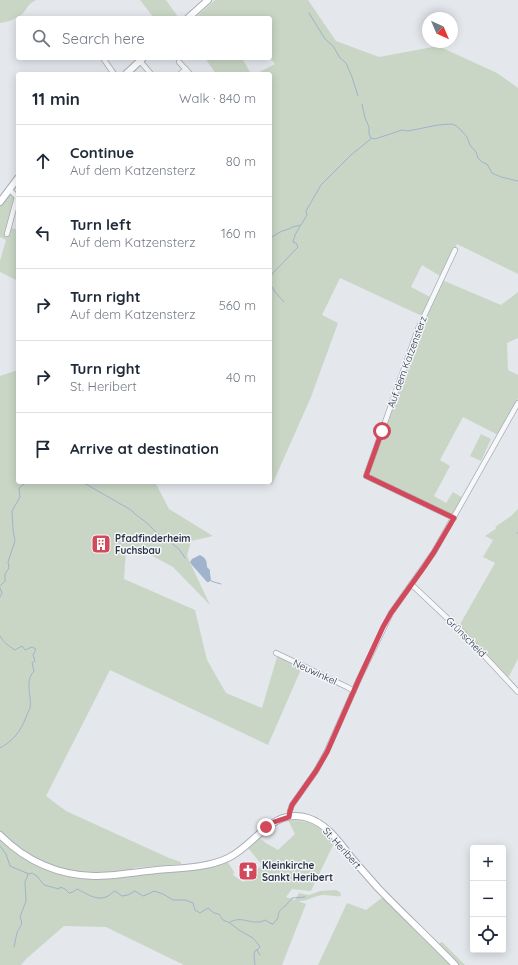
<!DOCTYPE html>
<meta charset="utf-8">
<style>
body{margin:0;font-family:Quicksand,sans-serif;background:#f6f6f7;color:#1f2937}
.controls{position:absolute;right:12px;bottom:12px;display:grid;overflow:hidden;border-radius:4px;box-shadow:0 2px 10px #0003}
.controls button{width:36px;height:36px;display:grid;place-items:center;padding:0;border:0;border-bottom:1px solid #e0e1e3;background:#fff;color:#1f2937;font:20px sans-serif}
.compass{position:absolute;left:422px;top:12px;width:36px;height:36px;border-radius:50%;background:#fff;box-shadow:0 2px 10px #0003;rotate:136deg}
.stop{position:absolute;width:12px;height:12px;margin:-9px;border:3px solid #d1495b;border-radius:50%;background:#fff}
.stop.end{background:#d1495b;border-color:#fff;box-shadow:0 1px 4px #0008}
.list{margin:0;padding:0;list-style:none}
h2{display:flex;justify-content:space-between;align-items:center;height:52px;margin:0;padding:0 16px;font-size:17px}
h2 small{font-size:13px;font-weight:400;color:#747a83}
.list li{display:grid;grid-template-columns:26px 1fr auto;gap:12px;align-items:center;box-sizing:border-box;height:72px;padding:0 16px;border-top:1px solid #e0e1e3}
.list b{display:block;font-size:15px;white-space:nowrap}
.list p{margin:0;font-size:13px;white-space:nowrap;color:#747a83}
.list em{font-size:13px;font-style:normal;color:#747a83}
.icon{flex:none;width:22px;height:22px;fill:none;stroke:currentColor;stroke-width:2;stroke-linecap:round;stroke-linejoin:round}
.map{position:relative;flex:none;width:518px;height:965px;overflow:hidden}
.search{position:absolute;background:#fff;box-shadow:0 2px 10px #0003;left:16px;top:16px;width:256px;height:44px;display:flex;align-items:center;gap:10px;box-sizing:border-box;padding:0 14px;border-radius:4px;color:#747a83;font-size:15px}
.panel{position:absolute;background:#fff;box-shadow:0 2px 10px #0003;left:16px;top:72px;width:256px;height:412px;border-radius:4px}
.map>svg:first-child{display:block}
.green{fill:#c9d6c5}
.water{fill:#9fb4cc}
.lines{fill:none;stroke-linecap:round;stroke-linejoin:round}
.stream{stroke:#9fb4cc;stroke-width:1}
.street-casing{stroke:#a9aeb7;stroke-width:6}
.secondary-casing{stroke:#a9aeb7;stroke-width:8}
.street{stroke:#f7f8fa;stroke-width:4.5}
.secondary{stroke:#fff;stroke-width:6}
.route{stroke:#d1495b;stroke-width:5}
.labels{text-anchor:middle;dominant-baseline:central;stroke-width:3;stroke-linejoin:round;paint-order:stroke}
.street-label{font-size:10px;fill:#2b3445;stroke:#f4f6f9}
.poi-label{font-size:10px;font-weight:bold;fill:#2b3445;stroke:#f4f6f9;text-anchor:start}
</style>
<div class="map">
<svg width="518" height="965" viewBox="0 0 518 965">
<rect width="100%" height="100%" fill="#e4e7ec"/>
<path class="green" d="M0,0H36C27,5 30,5 24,12C20,18 7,22 0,23Z
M140,0H166L178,17L177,18H154Z
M215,0H308L336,41L379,57L438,46L497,73L518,88V274L457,244L440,276L422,265L411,287L430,297L422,316L340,278L322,315L338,323L311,397L272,485L266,482H270V74H256L275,64L270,58V18H195Z
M205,58H242L251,74H216Z
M10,193L16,197L8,230L12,228L18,230V283L16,280L0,272V261L6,240L0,237V201Z
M442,280L501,305L518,292V338L507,343L508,370L518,375V398L498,435L463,417L440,460L450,466L434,496L446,503L453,492L463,498L453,516L370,475L383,434L422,327Z
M18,370V482H155L169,509L213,536L191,541L187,556L210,605L173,567L136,547L126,550L124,579L195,610L207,660L226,693L262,708L277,657L283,658L302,667L268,745L110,670L46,796L66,811L169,858L181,862V864L133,868V874L227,861L234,872L233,875L243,882L262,865L248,848L258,837L266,843L278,850L295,834L288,820C312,821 318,825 335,841L311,891L292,889L286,897L295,900L299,893L309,895L320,891L336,890L340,892L341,896C335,897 330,895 324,895C315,895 307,902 298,901L306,904L282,965H184L106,927L64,926L26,959L21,965H0V376Z
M481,434L491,439L481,461L470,456Z
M518,509V659L508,678L459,626L495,563L483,557L493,540L485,536L497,528L495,527L511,516Z
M383,897L433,947L442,942L465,965H318L347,903L366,910Z"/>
<path class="water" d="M200,555C206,558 207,561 207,567L210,570V574L211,579L209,582H207L192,565L190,562L192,559Z"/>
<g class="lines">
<path class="stream" d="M309,13L325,39L333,46L340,58L346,63L352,77L358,96
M362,104L365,118L369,127V134L371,138
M270,238L282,231L289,229L292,227L301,225L307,215L306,211L321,185L351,155L372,138L375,139L402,130L408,131L438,125L451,124L455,125L460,129L467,137L470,145L476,152L478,158L482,162L487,164L492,173L501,177L518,181
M270,281L272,274L298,247L296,243L293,242L295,235L300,226
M272,287L275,292L284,302
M84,483L131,510C136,516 143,519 149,525C153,529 156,533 161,536C164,538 164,538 167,538L169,541L179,549L185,558
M517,533H518
M209,580L214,582L221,584
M0,586L5,581V574L9,568L8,562L15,541L13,530L12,511L20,497L19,488L24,484L25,482
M0,588L2,593L0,597
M0,636C4,643 9,646 15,650L22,646L25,650L32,647L36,649L33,655L35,661L32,663L34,671C24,683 32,694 30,708C29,711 27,714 26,717C21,731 13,741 0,748
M0,846L6,854L10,866L29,874L32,873L37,876L44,885L59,889L60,887L65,889L69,893L73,892L77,889C86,893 96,901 106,897C109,896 111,893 115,891L122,896L128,895L135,891L143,896L148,894L154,891L163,894L173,900H185L193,903L195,910L200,913L208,908L214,913L219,914L223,920L230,923L239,930L253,938L258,944L260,947L257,950L255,951L254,954L255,965
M230,922C240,916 249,923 259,922C261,922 263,921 265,920L270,923L273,924L278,918C278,912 280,910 285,906C288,904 289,901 292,898L305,897
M14,947C15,943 16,937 17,933C20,925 24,926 20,917L26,901L25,882L28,875L27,874
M257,950L260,955"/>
<defs>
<path id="street" d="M103,58L114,74
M140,61L151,74
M179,62L190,74
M180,74L186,69
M7,234L17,197L9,189
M454,518L366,476L418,329L455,250
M411,584L463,633L518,692
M276,653L347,687L354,691
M289,817L290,811L292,805L316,771L327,751L359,679L391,613L434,552L518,403"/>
<path id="secondary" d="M188,18L208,0
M126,74L143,58
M0,202L18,178
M0,835C26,861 57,875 94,876C115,876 136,872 157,870C181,868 207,868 228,858C256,845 271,807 308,818C330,825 342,847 356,863C363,871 371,880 378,888C403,914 430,939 455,965"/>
</defs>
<use href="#street" class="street-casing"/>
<use href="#secondary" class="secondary-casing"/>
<use href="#street" class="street"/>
<use href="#secondary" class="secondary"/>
</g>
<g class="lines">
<path class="route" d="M266,827L274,822L289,817L290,811L292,805L316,771L327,752L359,679L383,627L391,613L424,567L434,552L454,518L366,476L382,431"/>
</g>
<defs>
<symbol id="building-square" viewBox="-11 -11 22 22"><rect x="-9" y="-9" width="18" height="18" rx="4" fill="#d1495b" stroke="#f4f6f9"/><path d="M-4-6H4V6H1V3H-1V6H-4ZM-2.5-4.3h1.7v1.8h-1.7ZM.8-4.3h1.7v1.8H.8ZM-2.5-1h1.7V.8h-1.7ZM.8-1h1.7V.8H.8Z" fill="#fff"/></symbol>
<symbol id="church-square" viewBox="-11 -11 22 22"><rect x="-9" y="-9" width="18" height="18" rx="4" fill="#d1495b" stroke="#f4f6f9"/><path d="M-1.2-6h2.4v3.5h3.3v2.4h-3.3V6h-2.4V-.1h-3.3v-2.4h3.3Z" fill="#fff"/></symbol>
</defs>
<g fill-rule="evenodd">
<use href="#building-square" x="90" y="533" width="22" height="22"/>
<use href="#church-square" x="237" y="860" width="22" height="22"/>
</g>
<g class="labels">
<g class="street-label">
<text transform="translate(407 362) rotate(-70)">Auf dem Katzensterz</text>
<text transform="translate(466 637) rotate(45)">Grünscheid</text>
<text transform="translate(315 672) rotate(25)">Neuwinkel</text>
<text transform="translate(342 848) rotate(48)">St. Heribert</text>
</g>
<g class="poi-label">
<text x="115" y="538">Pfadfinderheim<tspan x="115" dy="12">Fuchsbau</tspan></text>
<text x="262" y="865">Kleinkirche<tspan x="262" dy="12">Sankt Heribert</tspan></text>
</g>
</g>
</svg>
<div class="controls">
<button>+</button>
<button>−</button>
<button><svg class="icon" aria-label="locate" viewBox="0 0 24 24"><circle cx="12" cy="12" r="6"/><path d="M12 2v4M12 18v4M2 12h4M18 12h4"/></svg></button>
</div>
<svg class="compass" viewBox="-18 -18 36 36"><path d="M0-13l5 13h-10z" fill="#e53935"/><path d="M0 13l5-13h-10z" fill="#747a83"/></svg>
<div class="stop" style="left:382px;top:431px"></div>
<div class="stop end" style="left:266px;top:827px"></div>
<div class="search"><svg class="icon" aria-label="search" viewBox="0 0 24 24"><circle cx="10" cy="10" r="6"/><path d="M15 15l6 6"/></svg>Search here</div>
<section class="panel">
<h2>11 min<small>Walk · 840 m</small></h2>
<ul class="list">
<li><svg class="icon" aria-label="ahead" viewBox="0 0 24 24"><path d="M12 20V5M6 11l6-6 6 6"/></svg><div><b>Continue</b><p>Auf dem Katzensterz</p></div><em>80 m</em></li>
<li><svg class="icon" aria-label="left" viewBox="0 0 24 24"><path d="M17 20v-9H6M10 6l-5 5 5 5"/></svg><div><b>Turn left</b><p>Auf dem Katzensterz</p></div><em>160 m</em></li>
<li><svg class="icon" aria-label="right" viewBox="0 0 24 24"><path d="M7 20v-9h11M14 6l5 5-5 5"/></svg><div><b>Turn right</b><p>Auf dem Katzensterz</p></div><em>560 m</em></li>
<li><svg class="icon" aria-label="right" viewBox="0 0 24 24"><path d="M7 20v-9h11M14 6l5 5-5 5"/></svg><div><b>Turn right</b><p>St. Heribert</p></div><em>40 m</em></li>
<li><svg class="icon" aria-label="arrive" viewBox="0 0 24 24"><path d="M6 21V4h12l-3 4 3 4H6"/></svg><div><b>Arrive at destination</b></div></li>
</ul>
</section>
</div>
